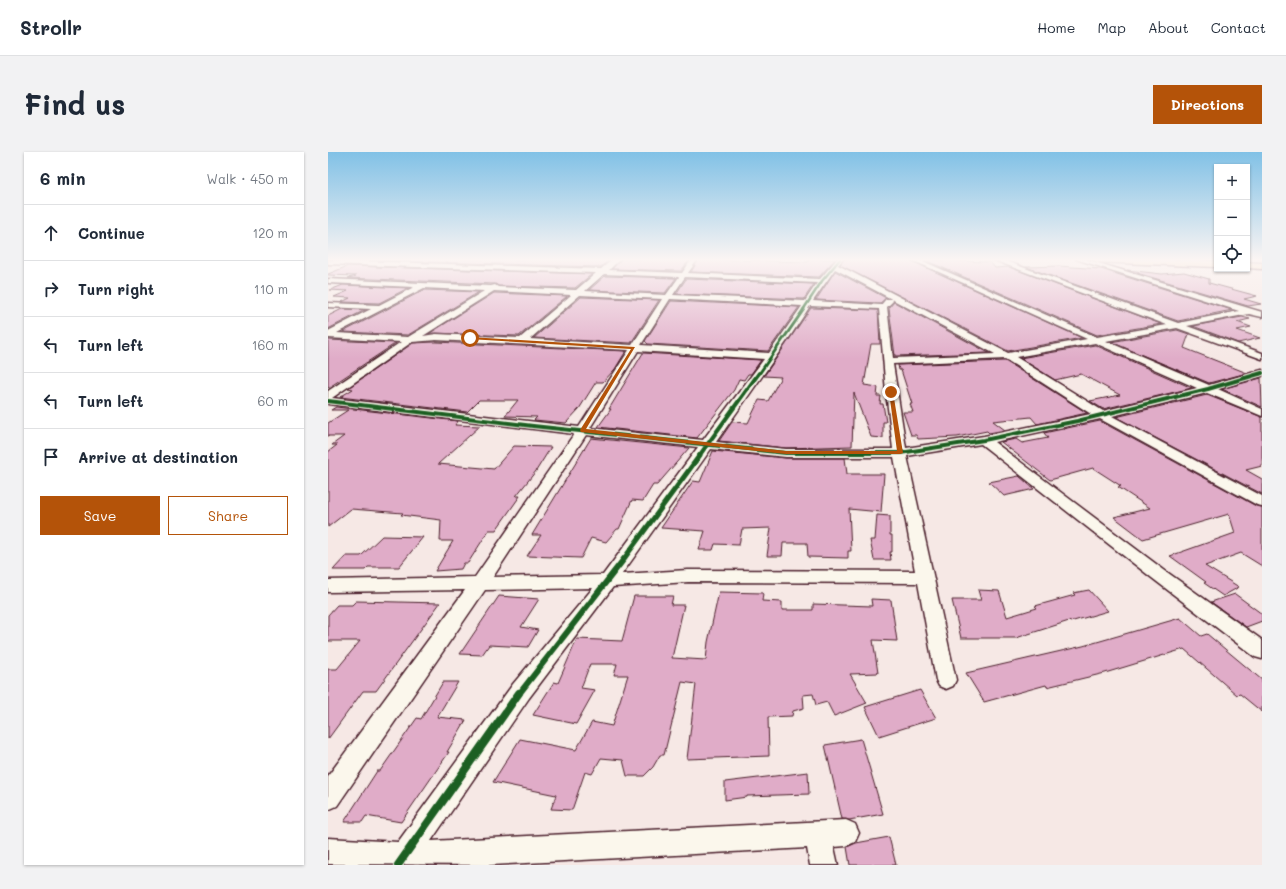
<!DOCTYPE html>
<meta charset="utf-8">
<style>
body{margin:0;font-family:Mali,sans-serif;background:#f2f2f3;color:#1f2937}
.controls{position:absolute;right:12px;top:12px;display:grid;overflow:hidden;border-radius:0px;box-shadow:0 1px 3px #0004}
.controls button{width:36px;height:36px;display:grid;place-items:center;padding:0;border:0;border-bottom:1px solid #e0e1e3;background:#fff;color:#1f2937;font:20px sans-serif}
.stop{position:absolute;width:12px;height:12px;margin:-9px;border:3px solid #b45309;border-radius:50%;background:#fff}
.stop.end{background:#b45309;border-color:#fff;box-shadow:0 1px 4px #0008}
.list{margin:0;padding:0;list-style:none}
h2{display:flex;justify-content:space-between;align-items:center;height:52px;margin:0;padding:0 16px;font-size:17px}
h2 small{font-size:13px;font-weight:400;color:#747a83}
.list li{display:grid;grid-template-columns:26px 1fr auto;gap:12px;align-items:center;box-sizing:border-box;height:56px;padding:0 16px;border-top:1px solid #e0e1e3}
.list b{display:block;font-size:15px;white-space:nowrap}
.list em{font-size:13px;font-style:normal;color:#747a83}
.actions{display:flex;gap:8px;padding:12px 16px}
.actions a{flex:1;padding:9px 0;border:1px solid #b45309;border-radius:0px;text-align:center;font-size:14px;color:#b45309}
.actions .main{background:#b45309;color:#fff}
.icon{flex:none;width:22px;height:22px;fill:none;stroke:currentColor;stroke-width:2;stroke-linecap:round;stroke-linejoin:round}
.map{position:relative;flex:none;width:934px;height:713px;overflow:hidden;border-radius:0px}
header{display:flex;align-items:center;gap:24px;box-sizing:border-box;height:56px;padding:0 20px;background:#fff;border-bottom:1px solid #e0e1e3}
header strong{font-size:19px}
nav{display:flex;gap:22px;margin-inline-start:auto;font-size:14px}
.intro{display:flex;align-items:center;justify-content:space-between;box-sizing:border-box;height:96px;padding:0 24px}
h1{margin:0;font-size:28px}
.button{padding:10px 18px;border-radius:0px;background:#b45309;color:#fff;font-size:14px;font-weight:700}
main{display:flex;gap:24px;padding:0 24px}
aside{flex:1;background:#fff;border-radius:0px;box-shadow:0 1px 3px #0004}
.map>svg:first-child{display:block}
.building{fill:#e0acc8;stroke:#4a1f2b}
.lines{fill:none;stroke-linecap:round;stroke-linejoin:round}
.street-casing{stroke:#4a1f2b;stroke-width:3}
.highway-casing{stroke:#4a1f2b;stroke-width:3}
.street{fill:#fbf7ec;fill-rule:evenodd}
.highway{fill:#fddcac;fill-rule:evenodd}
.cycleway-far5-casing{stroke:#fbf7ec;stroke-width:3.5}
.cycleway-far4-casing{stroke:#fbf7ec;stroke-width:4.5}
.cycleway-far3-casing{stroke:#fbf7ec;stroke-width:6}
.cycleway-far2-casing{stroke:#fbf7ec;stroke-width:8}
.cycleway-far1-casing{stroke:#fbf7ec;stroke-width:9}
.cycleway-casing{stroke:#fbf7ec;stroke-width:10}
.cycleway-far5{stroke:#1b5e20;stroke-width:2.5}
.cycleway-far4{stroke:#1b5e20;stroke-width:3}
.cycleway-far3{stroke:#1b5e20;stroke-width:4}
.cycleway-far2{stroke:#1b5e20;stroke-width:5}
.cycleway-far1{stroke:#1b5e20;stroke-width:6}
.cycleway{stroke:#1b5e20;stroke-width:8}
.route{fill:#b45309}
</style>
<header>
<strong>Strollr</strong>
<nav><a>Home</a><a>Map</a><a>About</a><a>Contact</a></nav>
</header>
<div class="intro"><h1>Find us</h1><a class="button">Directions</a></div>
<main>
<aside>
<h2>6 min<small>Walk · 450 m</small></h2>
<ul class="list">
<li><svg class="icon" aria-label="ahead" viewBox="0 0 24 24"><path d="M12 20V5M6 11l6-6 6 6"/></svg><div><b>Continue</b></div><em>120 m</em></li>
<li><svg class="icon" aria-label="right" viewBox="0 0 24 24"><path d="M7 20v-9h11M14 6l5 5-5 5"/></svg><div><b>Turn right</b></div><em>110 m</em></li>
<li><svg class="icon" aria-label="left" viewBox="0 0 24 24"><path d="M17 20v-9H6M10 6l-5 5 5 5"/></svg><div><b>Turn left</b></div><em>160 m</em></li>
<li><svg class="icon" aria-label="left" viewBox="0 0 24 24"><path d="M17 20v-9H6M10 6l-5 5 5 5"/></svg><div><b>Turn left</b></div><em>60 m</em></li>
<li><svg class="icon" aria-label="arrive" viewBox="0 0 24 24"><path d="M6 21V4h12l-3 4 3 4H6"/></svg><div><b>Arrive at destination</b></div></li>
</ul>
<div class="actions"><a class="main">Save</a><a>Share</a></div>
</aside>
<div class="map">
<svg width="934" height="713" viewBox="0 0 934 713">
<rect width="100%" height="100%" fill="#f6e8e5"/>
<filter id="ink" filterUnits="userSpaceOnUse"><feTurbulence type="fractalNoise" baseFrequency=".025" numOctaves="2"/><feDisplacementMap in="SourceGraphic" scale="8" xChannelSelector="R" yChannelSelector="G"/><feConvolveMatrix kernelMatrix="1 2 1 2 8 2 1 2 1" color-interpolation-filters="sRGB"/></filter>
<g filter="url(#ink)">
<path class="building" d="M40,107H283L272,115L38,108Z
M293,107H362L353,119L284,117Z
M371,107L480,110V107H507L491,125L363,120Z
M516,107L581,108L754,186L680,199L512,113Z
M597,108L662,110L667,116L681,115L833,172L769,183Z
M20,114L264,122L247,136L170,134L167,132L20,126L28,124L0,123V122Z
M731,114L773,117L904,158L850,169L698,115Z
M799,118L834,122L856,120L881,127V131L929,144L916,147L933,152L920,154Z
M507,119L558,146L552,151L488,148Z
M277,124L348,126L337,141L261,138Z
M358,127L486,132L476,147L348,142Z
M15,133L80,136L51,151L14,150L22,146L6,145L20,139L2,138Z
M96,138L151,140L80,183L15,180Z
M166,141L239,144L191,184L102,181Z
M253,145L331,148L303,191L206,186Z
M343,149L471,155L440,199L320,192L317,189Z
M566,150L661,201L567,204L561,156Z
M483,156L550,158L552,192H543L536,233L550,235L549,244H553L552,252H555L558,270H555V286L543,285L526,241L524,294L458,296L391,289L404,270L420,271L431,248L440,249L453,225L436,224Z
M14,157L37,158L0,177V164Z
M914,165L922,167L909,170L923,175L909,178L932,186L910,191L865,174Z
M849,178L861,182L856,196L919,221L881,231L783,190Z
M0,188L68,191L0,236Z
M108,190L298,199L287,217L275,230H268L251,257L238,271L206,268L209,265L177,264L190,248H151L139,260L12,245L25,237L20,236L85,191Z
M767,193L864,236L775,257L762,249L792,243L753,222L727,228L692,206Z
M315,201L433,208L423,222H420L416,228L411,227L406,238L369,286L270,275L283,257H281Z
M677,209L759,261L709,272L703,265L665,269L677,278L661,281L659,279L629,285L590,287L588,283H583L575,260H585L582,252H584L573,218H571L570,213Z
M933,226L934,255L894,237Z
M879,243L934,265V314L918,318L934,327V342L788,265Z
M8,255L130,269L127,273L152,274L110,312L166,317L186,294L223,295L208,319L188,344H192L168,378H161L140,411H136L133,417L107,419L125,389H112L113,368L73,363L75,361L23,357L0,375V300L9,293H4L16,284H0V271L20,258H3Z
M772,269L928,354L934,355V414L913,401L877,414L911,435L895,444L876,431L878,430L842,404L907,381L901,362L815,387L786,365L822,356L790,335L793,334L765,316L722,328L673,290L688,287L694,291L720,286L716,281Z
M263,286L361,296L329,333H325L315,349L304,348L291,377H289L278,390L263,386L253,406L199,404L213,383H204Z
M385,299L458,306H517L519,322H556L553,360L521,357L523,399H520V406L480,405L479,391H455L454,404H439L443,376L414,377L411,393L387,392L385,398H371L377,379L333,376L365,329L372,330Z
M691,324L706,337L676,344L661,330Z
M549,363L562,364V383H564V400H562L563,408H546L542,388H547Z
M54,384L95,385L71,415H40L37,418H5L18,404H33Z
M650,438L671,439L679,465L709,456L707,454L747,443L745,441L761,438L780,459L742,470L741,469L688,486H633L624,448H653Z
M391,440L435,441L434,449L454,450V458H485V452L544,454L543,447L563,448L569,489L545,488L550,521L522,522L539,551L506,564L499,550L488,553L485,542L475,543L476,556L465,559L464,564L440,565L441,604L359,607L368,532L354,530L336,603H332L325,615L316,624H299L295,608L273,606L264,622L257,620L244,658L223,657L228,643L165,630L192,587L248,598L264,570L284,574L300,523H286L289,512H262L253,536L267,538L248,572L205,563L226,530L230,531L249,487L294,489L306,444H345L343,453H356L344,506L378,508L380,490Z
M907,442L934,462V469L918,475L883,450Z
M171,444L211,447L193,475L210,478L200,495L161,493L154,503L132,502Z
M28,449L112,451L48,539H35L0,587V517H9L32,489H0V463L9,453H24Z
M852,466L873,484L879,482L934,528V560L912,542L909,543L856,497L777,521L719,535L718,533L656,550L638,521L755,494Z
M115,530H130L109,565L138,568L119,600H121L73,670L38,664L34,670H16L49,619H52L89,566L93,567Z
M592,538L608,566L551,584L537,555Z
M533,587L555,662L521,668L514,667L497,593Z
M480,620L481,642L419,644V645L397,648V630Z
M561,685L568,713H522L519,695L528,691Z"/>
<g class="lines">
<defs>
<path id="street" d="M285,107H292L281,118L354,121L364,107H370L360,121L492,127L509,107H515L510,113L680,201L759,187L582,107H590L769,185L839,173L663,107H672L850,171L911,159L748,107H757L934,160V165L921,162L859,174L934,201V207L849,176L778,189L881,233L934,218V224L890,237L934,257V264L879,241L784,264L934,344V354L929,353L772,267L666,290L836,418L934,488V507L927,505L824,426L653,292L579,304L628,528L625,534L618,537L611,534L608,528L590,431L360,430L285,435L201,546L103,689L518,668L527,672L531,681L527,690L518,694L506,695L510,713H482L479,696L163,713L0,712V686L70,690L185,532L265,436L157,438L9,654L0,658V624L137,438L0,440V428L147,425L246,282L0,252V239L73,190L0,186V179L43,157L0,155V151L51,153L86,135L0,131V127L163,134L167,133L170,135L248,138L268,121L0,112V108L273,117ZM507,117L667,202L565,206L559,155L565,149L564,147H558L553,153L485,149ZM276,122L351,125L338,143L257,139ZM357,125L489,131L477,149L345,143ZM96,136L156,139L80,185L9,181ZM166,139L243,143L192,186L108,182L95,184ZM252,143L334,147L304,193L202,187ZM342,147L474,154L441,201L313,193ZM482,154L551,157L558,240L565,297H458L388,290L463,183ZM108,188L301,198L251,275L4,246L84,190ZM767,191L869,236L775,259L688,205ZM310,199L436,207L375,288L262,276ZM677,207L763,262L656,284L578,296L565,212ZM258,283L370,295L275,423L165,425ZM383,297L458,305H566L587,419L360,418L294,422Z"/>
<path id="highway" d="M764,107H835L889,109V115L769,110Z
M919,110L934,111V117L919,116Z"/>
</defs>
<use href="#street" class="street-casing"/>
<use href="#highway" class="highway-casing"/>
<use href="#street" class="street"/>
<use href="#highway" class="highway"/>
<defs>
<path id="cycleway-far5" d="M475,158L494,129L512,107"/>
<path id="cycleway-far4" d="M431,222L476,157
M932,222L934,221"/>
<path id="cycleway-far3" d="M0,249L205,274L458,301H572L656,288L749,269L880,237L934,221
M371,304L431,221"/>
<path id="cycleway-far2" d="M295,408L372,303"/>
<path id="cycleway-far1" d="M191,542L296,407"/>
<path id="cycleway" d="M70,713L191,541"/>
</defs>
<use href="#cycleway-far5" class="cycleway-far5-casing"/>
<use href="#cycleway-far4" class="cycleway-far4-casing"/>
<use href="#cycleway-far3" class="cycleway-far3-casing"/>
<use href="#cycleway-far2" class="cycleway-far2-casing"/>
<use href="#cycleway-far1" class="cycleway-far1-casing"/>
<use href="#cycleway" class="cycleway-casing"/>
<use href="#cycleway-far5" class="cycleway-far5"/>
<use href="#cycleway-far4" class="cycleway-far4"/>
<use href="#cycleway-far3" class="cycleway-far3"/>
<use href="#cycleway-far2" class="cycleway-far2"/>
<use href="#cycleway-far1" class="cycleway-far1"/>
<use href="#cycleway" class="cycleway"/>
</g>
</g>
<linearGradient id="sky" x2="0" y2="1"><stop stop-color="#81c1e6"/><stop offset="0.52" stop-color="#fbf5f3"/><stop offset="1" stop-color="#fbf5f3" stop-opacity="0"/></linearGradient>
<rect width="934" height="207" fill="url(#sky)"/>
<path class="route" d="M142,185L307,195L258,277L458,299H569L561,240L563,239L565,240L575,301L572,302H458L253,280L252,278L303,197L141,187Z"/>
</svg>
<div class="controls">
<button>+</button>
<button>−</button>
<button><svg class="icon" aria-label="locate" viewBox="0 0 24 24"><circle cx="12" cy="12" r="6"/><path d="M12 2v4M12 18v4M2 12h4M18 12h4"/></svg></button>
</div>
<div class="stop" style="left:142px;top:186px"></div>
<div class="stop end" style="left:563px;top:240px"></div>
</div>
</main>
